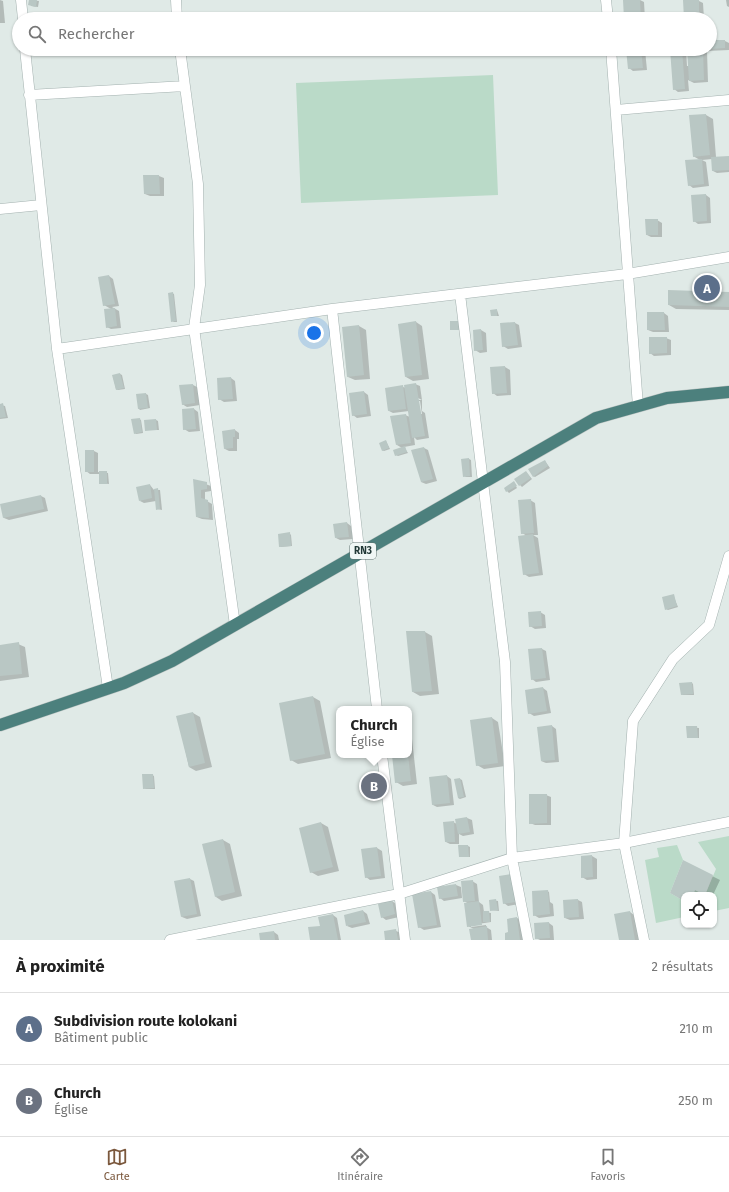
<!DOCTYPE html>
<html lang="fr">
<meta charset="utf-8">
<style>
body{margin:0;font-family:"Fira Sans",sans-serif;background:#f6f6f6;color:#222}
.controls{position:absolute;right:12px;bottom:12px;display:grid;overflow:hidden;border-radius:8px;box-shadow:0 1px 3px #0004}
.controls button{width:36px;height:36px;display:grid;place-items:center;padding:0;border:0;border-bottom:1px solid #e0e0e0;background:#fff;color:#222;font:20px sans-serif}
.you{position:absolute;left:314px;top:333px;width:14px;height:14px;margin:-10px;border:3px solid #fff;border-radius:50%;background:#1a73e8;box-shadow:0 0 0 6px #1a73e833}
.badge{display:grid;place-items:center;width:26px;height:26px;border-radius:50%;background:#7b583d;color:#fff;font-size:13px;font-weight:700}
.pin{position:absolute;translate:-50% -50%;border:2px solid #fff;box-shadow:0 1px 4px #0006}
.popup{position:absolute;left:336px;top:706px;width:76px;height:52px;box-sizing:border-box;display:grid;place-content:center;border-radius:8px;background:#fff;filter:drop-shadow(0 1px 3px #0005);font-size:13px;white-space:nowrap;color:#767676}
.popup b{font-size:15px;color:#222}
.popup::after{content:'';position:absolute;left:50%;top:100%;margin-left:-8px;border:8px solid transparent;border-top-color:#fff}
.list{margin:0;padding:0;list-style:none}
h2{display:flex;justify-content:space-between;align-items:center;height:52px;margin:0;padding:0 16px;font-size:17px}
h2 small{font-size:13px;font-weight:400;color:#767676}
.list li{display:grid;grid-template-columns:26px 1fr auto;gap:12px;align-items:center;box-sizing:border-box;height:72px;padding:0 16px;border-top:1px solid #e0e0e0}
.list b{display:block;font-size:15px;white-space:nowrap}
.list p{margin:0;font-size:13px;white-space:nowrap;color:#767676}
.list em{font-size:13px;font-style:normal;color:#767676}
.icon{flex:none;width:22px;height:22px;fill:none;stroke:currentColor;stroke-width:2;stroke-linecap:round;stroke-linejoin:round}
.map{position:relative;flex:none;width:729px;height:940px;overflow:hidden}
.search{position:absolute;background:#fff;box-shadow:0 1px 3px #0004;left:12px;right:12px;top:12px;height:44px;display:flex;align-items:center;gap:10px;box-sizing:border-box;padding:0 14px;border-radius:22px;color:#767676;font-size:15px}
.sheet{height:196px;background:#fff}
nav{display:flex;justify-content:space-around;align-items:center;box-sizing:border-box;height:56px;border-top:1px solid #e0e0e0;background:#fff;font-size:11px;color:#767676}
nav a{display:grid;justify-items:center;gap:2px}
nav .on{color:#7b583d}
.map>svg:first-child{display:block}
.green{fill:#badac8}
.shadow{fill:#0003;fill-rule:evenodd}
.building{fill:#b9c7c4}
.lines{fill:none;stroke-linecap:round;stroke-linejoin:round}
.minor-casing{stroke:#a3b1af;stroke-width:11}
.trunk-casing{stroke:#bdc4c3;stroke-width:13}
.minor{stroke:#fff;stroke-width:10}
.trunk{stroke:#4c807d;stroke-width:12}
.labels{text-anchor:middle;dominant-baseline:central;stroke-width:4;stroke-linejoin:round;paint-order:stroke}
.shield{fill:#f0f7f5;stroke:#607270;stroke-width:1}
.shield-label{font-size:10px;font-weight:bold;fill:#223937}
</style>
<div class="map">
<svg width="729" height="940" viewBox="0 0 729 940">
<rect width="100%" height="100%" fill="#e0eae7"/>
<path class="green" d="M493,75L498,195L301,203L296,83Z
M729,836V908L714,911V895H693L695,890L705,895L716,869L698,842Z
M677,845L683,860L670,893L684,901V917L656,923L645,860L659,857L657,848Z"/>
<path class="shadow" d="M0,0L3,1L5,23H0Z
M30,0L39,1L38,7L31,6Z
M640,0L644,2L645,19H625L624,1Z
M726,0H729V7L727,6Z
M699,1L703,3L704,19H685Z
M114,15L118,19H104Z
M725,41L729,43V50L707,51L708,82L694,83L688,80L689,91L678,92L674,89L671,49H686L687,66H689L688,49H710V42Z
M105,49H120V51L110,52Z
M627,49H668V51L649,52L645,50L647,70L633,71L629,68Z
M706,115L713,119L716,157H729V172L717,173L713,171L712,159L702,160L706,162L709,186L693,188L689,185L700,160L693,156Z
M144,176H159L164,178V196H150L145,194Z
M706,195L710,198L711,223L698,224L694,221Z
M657,220L662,223V237H651L647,235Z
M109,276L113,279L119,306L112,307L119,311L121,328L111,329L107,327L111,309L104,305Z
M172,293L174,294L177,322H174L172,321Z
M729,293V310L676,309L669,305Z
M497,310L499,316H492Z
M648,313H664L668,316L669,332H653L648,330Z
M416,322L422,326L429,379L413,381L406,377Z
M515,323L519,325L522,347L508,349L503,346Z
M359,326L366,330L370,379L355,380L348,377Z
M481,330L486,333L487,352L480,353L475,350L474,331Z
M666,338L671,340V355L654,356L650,353Z
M505,367L510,370L511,395L497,396L493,393L491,368Z
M120,374L122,375L125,389L118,390L116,389L113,376Z
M231,378L235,381L237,401L224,402L219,399Z
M415,384L420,386L422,400L414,396L418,400H422V411L425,413L429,438L417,440L414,437L415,445L404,447L408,453L398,456L396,455L402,448L397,445L405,415L410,417L409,411L393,413L389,411L403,387L406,388ZM418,401H420L422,414H420Z
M193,385L197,387L200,405L187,407L182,404Z
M364,392L368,395L371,416L357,418L353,415Z
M146,394L148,395L150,408L140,410L139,409L137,395Z
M0,405L5,406L8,418L0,419Z
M194,409L198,412L200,431L189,432L184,429Z
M139,419L141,420L143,433L136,434L135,433Z
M156,420L158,421L159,430H146L145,421Z
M235,430L239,433V439H237V451H229L225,449L224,432Z
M386,441L390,449L384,451L382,450Z
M424,448L428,450L437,481L426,484L421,482Z
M94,451L98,453V472L108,473L109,484L100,483V474H90L86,471Z
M469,459L471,460L472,477H466L464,476Z
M545,461L550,468L535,477L533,476Z
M526,472L532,479L522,487L520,485Z
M194,480L211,486V491L205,492V500L212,504L213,520L202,519L197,517Z
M514,483L517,488L509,493L507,491Z
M150,485L154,490H160L162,510L157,509L156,501L144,503L140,501Z
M41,496L45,498L48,511L9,520L4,518L2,505Z
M530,500L535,503L538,535H533L538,538L543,575L529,577L524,574L527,536L522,533Z
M347,523L351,526L353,539L340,540L336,538Z
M289,533L291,535L292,546L280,547Z
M673,595L678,607L668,610L666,609Z
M540,612L545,615L546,628L535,629L530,626Z
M425,632L432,636L439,694L420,696L413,692Z
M18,644L25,647L29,677L0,681V646Z
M542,649L546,651L550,680L536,682L532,679Z
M692,683L693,684L694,695H682Z
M543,688L547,691L551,713L534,716L529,713Z
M313,697L320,701L331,758L298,764L291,760L280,704Z
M193,713L200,717L212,767L196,771L189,767L178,717Z
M492,718L498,722L505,766L484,769L477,765Z
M552,726L556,729L559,762L546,763L541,761Z
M687,727L699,728V738H688Z
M409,737L412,739L417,784L403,786L396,782L393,755H409Z
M152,775L154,776L155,789H146L144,788Z
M447,776L451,779L454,805L437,807L433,805Z
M460,779L462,780L466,797L460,799L458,798Z
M546,795L551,797V825H535L530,823Z
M467,818L472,820L474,834L463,836L459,834V844H450L446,842L453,822L457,824L456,820Z
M321,823L328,827L339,871L318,876L311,872Z
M223,840L230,844L242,896L222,901L216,897Z
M468,846L470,847V857H460Z
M377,848L382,851L385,878L370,880L366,877L363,850Z
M592,856L597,859V879L587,880L582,877V857Z
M684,862L720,880L713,895L703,893L702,895H684V900Z
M511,875L519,904L508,906L504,903Z
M190,879L194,881L201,916L187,919L182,917Z
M472,881L477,884L479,902L483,905L484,912L491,913V922L471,925V927L486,925V927L491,930L492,940H472L474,929L468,926L469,904L464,901Z
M456,885L461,887L462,898L444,901L440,898L438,887Z
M547,891L549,892L550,902L553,904L554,916L539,918L534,915Z
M431,892L435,895L441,927L424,930L419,927Z
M490,900L498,901L499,911L491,910Z
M578,900L582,902L584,919L570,920L565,918Z
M392,901L396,904L399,917L386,920L382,917Z
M363,911L367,914L370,924L352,928L347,926Z
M630,912L634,915L639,940H620Z
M333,915L337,918L341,940H311L321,926Z
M517,918L519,919L524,940H506L510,933L508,919Z
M549,923L553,926L554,940H540L536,938Z
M396,931L401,933L402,940H386Z
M274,932L278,935L279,940H261Z"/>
<path class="building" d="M29,0H37L36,7L28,5Z
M623,0H640L641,19H624Z
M683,0H699V19H684Z
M102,14H114V19H103Z
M710,40H725V48L710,49Z
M626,49H641L643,68L628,69Z
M646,49H666V51L646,52Z
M670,49H682L685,89L673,90Z
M687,49H703L704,80L689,81Z
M706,114L710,155L693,157L689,115Z
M729,156V170L712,171L711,157Z
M702,159L704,184L688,186L685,160Z
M143,175H159L160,194H144Z
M706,194L707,221L693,222L691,195Z
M645,219H658V235H646Z
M109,275L115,304L103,306L98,277Z
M668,290L729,292V307L668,305Z
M173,292L176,321L171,322L168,293Z
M115,308L117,326L106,328L104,309Z
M497,309V316H491L490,310Z
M647,312H664L665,330H647Z
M416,321L422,375L405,377L398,324Z
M450,321H460V330H450Z
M515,322L518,345L502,347L500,323Z
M359,325L364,375L347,377L342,327Z
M481,329L483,350L474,351L473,330Z
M649,337H667V353L649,354Z
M505,366L507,393L492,394L490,367Z
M120,373L124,388L116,390L112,375Z
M231,377L233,399L218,400L217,378Z
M416,383L425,436L412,438L404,385Z
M193,384L195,403L182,405L179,385Z
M403,385L406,409L388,411L385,388Z
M364,391L367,414L352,416L349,393Z
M146,393L148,408L138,409L136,394Z
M3,403L6,417L0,418V404Z
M194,408L196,429L183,430L182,409Z
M406,414L411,443L396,445L390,416Z
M140,418L142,432L134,434L131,419Z
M156,419L157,430L145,431L144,420Z
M235,429V437H233V448L224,449L222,431Z
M386,440L389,448L382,451L379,443Z
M405,446L407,452L395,456L393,450Z
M424,447L433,479L421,482L411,450Z
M85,450H94V472H85Z
M469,458L470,476L463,477L461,459Z
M545,460L548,466L533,477L528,469Z
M99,471H107V484H99Z
M526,471L531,478L519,486L514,479Z
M193,479L207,482V489L201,490V498L208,500L209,518L196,517Z
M514,481L517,486L506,492L504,488Z
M150,484L152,498L139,501L136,487Z
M158,488L160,509L156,510L154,489Z
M41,495L44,509L3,518L0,504Z
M531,499L534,533L521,534L518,500Z
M347,522L349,537L335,538L333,524Z
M290,532L291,546L279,547L278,534Z
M533,534L539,573L523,575L518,536Z
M674,594L677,606L665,610L662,597Z
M541,611L542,626L529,627L528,612Z
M406,631H425L432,691L412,692Z
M19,642L22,674L0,676V645Z
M542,648L546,678L531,680L528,649Z
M692,682L693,694L681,695L679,683Z
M543,687L547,711L528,714L525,690Z
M313,696L325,754L290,761L279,703Z
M193,712L205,763L189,767L176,716Z
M492,717L498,763L476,766L470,720Z
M552,725L555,760L541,761L537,727Z
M686,726H697L698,738H687Z
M392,755H408L411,781L395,783Z
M142,774H153L154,788L143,789Z
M447,775L450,803L432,805L429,777Z
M460,778L464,797L458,798L454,779Z
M529,794H547V823L529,824Z
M467,817L470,832L458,834L455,819Z
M454,821L455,842H445L443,822Z
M321,822L333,867L310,873L299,828Z
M223,839L235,892L215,897L202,844Z
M458,845H468L469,857H459Z
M377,847L381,876L365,878L361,849Z
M592,855L593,877L581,878V856Z
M683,860L713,875L705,895L695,890L693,895H684V901L670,893Z
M511,874L515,902L503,904L499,876Z
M190,878L197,914L181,917L174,881Z
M473,880L475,901L463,902L461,881Z
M456,884L458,896L439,899L437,887Z
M548,890L550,914L533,916L532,891Z
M431,891L437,925L418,928L412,894Z
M496,899L498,910L490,911L489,900Z
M578,899L579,917L564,918L563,900Z
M392,900L395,914L381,918L378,904Z
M479,901L482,925L467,927L464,903Z
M363,910L366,922L346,926L344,915Z
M483,911H489L490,922H483Z
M630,911L635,940H619L614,914Z
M333,914L338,940H310L308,927L320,926L318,917Z
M517,917L520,940H505V933L508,932L507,919Z
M549,922L550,938L535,939L534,923Z
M487,926L488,940H471L469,929Z
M396,929L398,940H385L384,931Z
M274,931L275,940H260L259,933Z"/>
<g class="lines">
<defs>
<path id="minor" d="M21,0L23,19
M176,0L177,19
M606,0L608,19
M25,49L57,349L108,688
M180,49L198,184L200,285L194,328L235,625
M611,49L638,406
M29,95L185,86
M616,110L729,100
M0,209L41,205
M460,294L505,662L512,858L528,940
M332,309L377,709
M57,349L332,309L627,274L729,257
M382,755L405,940
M170,940L399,894L512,858L624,843L729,822
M644,940L624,843L633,721L673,659L709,625L729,556"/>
<path id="trunk" d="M0,725L124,683L172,661L596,418L667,398L729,392"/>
</defs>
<use href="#minor" class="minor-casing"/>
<use href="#trunk" class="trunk-casing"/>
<use href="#minor" class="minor"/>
<use href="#trunk" class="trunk"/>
</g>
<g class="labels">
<rect class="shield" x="350" y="543" width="26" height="16" rx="3"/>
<g class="shield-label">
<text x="363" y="551">RN3</text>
</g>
</g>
</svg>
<div class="controls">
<button><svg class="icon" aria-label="locate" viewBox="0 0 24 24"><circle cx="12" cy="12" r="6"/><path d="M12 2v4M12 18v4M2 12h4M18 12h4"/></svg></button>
</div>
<div class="you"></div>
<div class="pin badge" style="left:707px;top:288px;background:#5c6f8a">A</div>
<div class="pin badge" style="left:374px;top:786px;background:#6b7280">B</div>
<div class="popup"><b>Church</b>Église</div>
<div class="search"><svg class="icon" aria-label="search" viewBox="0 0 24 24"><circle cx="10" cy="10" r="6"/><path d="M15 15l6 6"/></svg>Rechercher</div>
</div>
<section class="sheet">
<h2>À proximité<small>2 résultats</small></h2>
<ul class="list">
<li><span class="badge" style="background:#5c6f8a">A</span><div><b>Subdivision route kolokani</b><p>Bâtiment public</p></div><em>210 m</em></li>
<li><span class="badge" style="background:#6b7280">B</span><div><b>Church</b><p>Église</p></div><em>250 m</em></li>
</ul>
</section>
<nav>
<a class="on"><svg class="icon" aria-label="map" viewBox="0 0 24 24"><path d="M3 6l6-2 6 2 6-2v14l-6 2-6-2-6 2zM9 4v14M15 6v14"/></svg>Carte</a>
<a><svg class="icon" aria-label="directions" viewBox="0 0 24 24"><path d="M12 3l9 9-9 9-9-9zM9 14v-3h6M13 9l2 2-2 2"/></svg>Itinéraire</a>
<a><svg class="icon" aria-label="saved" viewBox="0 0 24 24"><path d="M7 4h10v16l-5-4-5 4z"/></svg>Favoris</a>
</nav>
